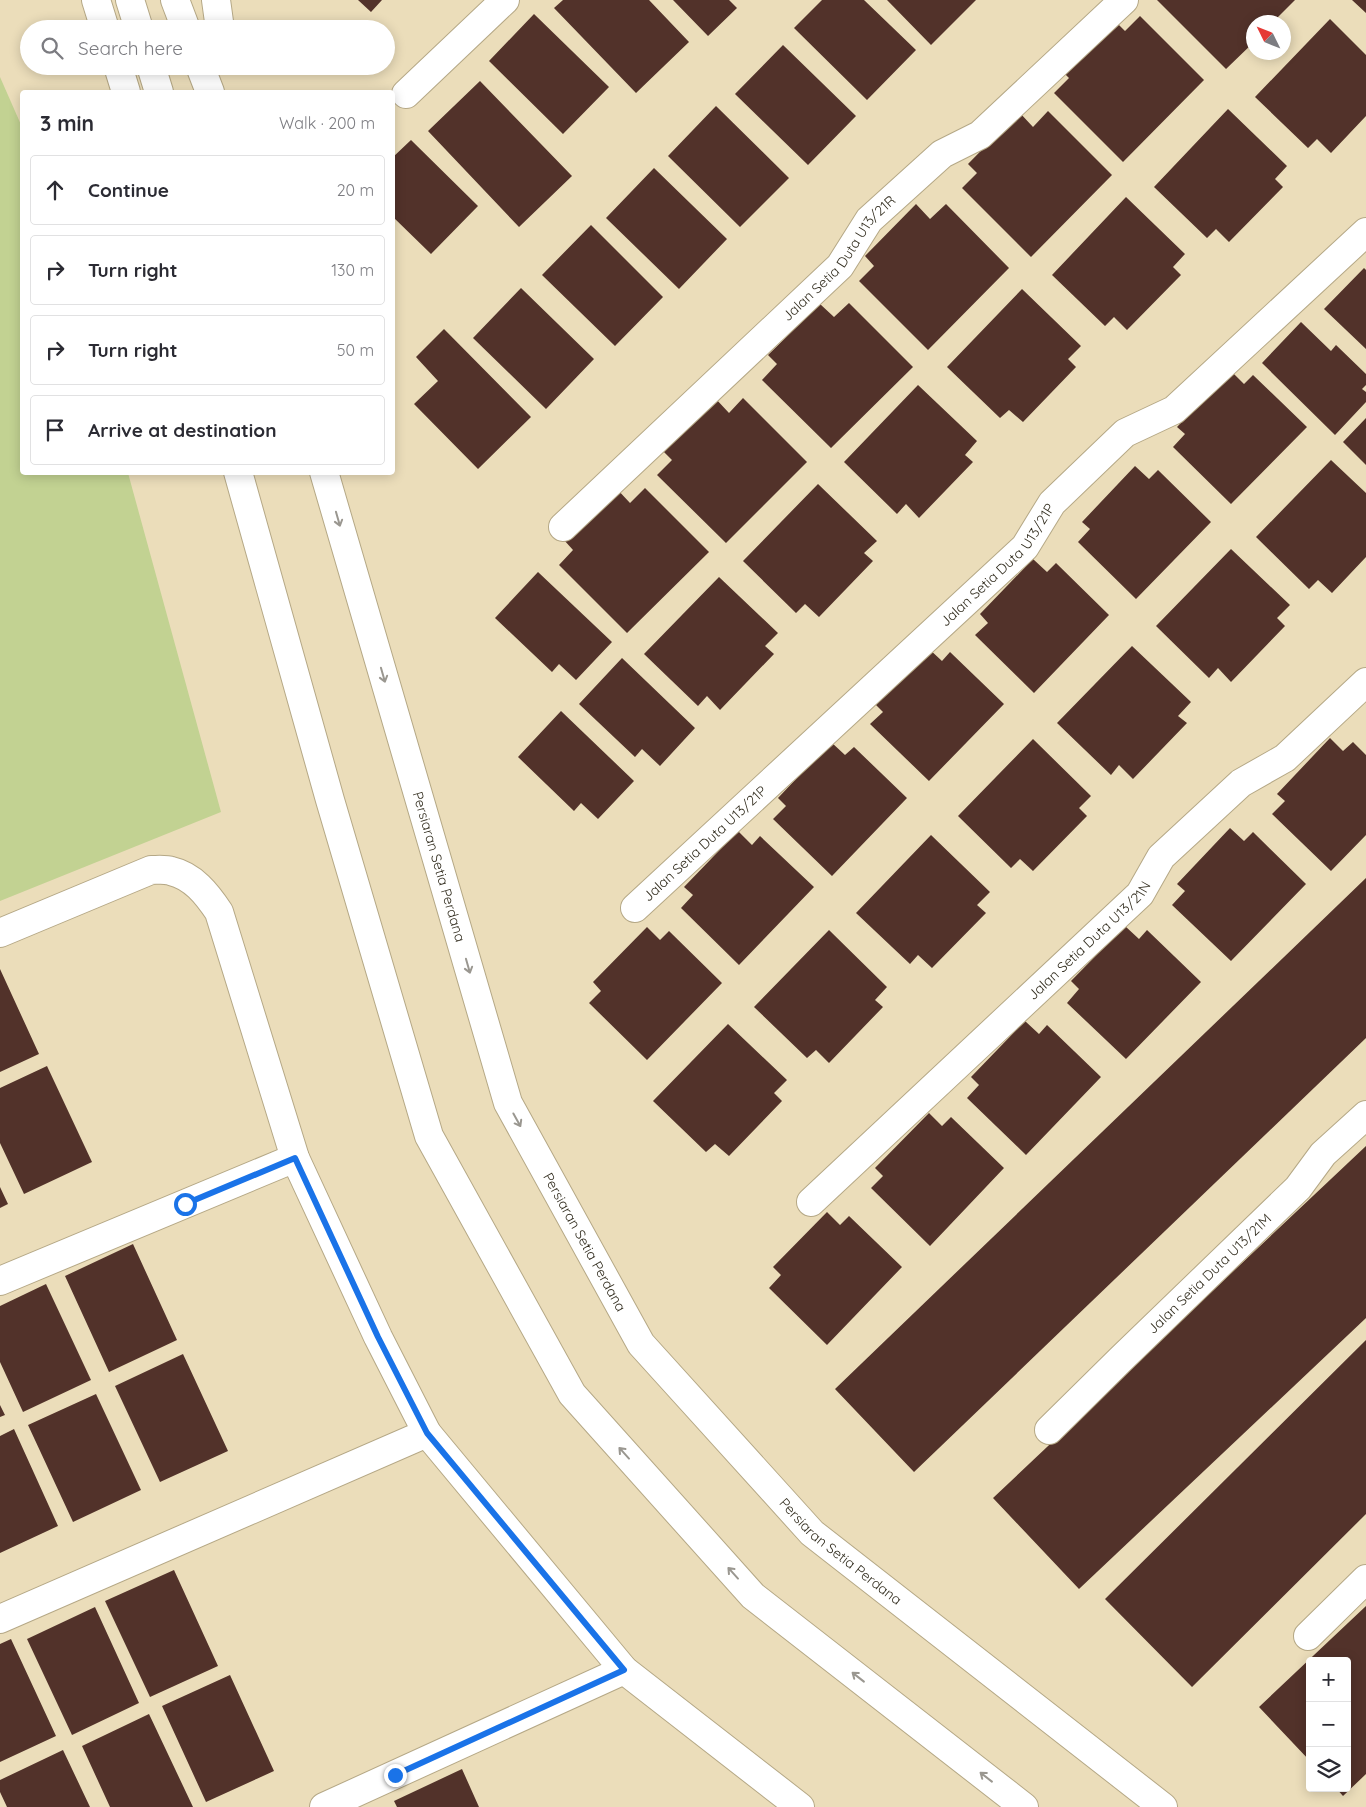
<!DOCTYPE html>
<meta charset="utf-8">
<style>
body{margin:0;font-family:Quicksand,sans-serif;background:#f7f7f7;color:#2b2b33}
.controls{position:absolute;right:15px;bottom:15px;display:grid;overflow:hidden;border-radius:5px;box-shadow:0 2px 12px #0003}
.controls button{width:45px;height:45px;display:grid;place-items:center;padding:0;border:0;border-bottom:1px solid #e1e1e2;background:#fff;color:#2b2b33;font:25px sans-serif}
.compass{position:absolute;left:1246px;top:15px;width:45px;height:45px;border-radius:50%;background:#fff;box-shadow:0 2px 12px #0003;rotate:313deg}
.stop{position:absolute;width:15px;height:15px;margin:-11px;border:4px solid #1a73e8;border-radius:50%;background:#fff}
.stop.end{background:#1a73e8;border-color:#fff;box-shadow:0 1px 5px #0008}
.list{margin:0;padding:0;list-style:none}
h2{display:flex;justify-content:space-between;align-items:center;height:65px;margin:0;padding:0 20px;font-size:21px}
h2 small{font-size:16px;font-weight:400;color:#7c7c81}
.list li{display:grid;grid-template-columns:32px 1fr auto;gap:15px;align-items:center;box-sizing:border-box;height:70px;margin:0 10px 10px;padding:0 10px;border:1px solid #e1e1e2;border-radius:5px}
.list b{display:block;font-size:19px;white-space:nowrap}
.list em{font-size:16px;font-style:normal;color:#7c7c81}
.icon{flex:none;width:28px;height:28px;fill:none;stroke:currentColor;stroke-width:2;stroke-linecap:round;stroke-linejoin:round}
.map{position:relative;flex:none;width:1366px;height:1807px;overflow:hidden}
.search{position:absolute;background:#fff;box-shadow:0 2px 12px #0003;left:20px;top:20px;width:375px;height:55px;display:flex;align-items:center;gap:12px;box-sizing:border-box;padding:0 18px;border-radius:28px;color:#7c7c81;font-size:19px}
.panel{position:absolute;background:#fff;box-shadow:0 2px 12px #0003;left:20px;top:90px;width:375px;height:385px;border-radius:5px}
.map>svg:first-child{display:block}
.green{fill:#c2d292}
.building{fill:#52322a}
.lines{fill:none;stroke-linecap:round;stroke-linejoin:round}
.minor-casing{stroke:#b5a886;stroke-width:30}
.major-casing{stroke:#b5a886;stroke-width:30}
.minor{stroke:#fff;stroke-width:28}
.major{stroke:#fff;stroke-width:28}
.oneway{stroke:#9a9790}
.route{stroke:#1a73e8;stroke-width:6}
.labels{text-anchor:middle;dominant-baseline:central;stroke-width:5;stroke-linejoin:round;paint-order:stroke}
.street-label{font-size:14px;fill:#342f21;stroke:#fff}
</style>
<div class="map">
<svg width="1366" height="1807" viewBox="0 0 1366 1807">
<rect width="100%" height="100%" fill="#ebddba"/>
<path class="green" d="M0,77L22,127V472L128,473L221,812L0,901Z"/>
<path class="building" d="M358,0H382L371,12Z
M563,0H649L689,42L636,93L554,8Z
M673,0H729L737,8L708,36Z
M822,0H864L916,50L867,100L794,28Z
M887,0H976L931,45Z
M1157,0H1295L1273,22H1254V42L1226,69Z
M1352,0H1366V13Z
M534,14L609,87L563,134L489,61Z
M1140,16L1204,80L1123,162L1054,93L1069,78L1059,68L1111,17L1125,31Z
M1330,19L1366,55V116L1331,153L1317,139L1308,148L1255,97Z
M783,45L856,116L808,165L735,94Z
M480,81L572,176L519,227L428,131Z
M716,106L789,178L740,227L668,156Z
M1228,109L1287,166L1275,179L1283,187L1229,242L1216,229L1207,238L1154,187Z
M1048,111L1112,175L1031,257L962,188L977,173L968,164L1019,112L1033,127Z
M411,140L478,206L431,254L392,216V158Z
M654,168L727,239L679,289L606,218Z
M1126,197L1185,254L1173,267L1181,275L1127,330L1114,317L1105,326L1052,275Z
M916,204L930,219L946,204L1009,268L928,350L859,281L874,266L865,256Z
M591,225L663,297L615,346L542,275Z
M1364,268L1366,270V349L1324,309Z
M521,288L594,359L546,409L473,338Z
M1022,289L1081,346L1068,359L1076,367L1023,422L1009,410L1000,418L947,367Z
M849,303L913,367L831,448L762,380L777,364L768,355L820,304L834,317Z
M1301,322L1331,351L1336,345L1366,374V385L1362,389L1366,392V402L1335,435L1262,363Z
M444,329L531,417L478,469L414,404L438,381L416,357Z
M1231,371L1244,384L1253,375L1307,427L1231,504L1173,447L1185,434L1177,427Z
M918,385L977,441L965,455L973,462L919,518L906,504L897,514L844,462Z
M715,398L729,413L743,398L807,462L726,543L657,475L672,460L663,451Z
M1366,418V465L1343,442Z
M1331,460L1366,493V557L1332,593L1318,580L1309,589L1256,537Z
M1135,466L1149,479L1158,470L1211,522L1136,599L1078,542L1090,529L1082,522Z
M818,484L877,541L864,553L873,561L819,617L805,604L796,613L743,561Z
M616,488L630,503L645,488L709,552L627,633L559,565L573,550L564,540Z
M1231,549L1290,605L1277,618L1285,626L1231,682L1218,668L1209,678L1156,626Z
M1033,559L1047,572L1056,563L1109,615L1034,693L975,635L988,623L980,614Z
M538,572L612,642L576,680L559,664L552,672L495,618Z
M719,577L778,633L765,646L774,654L720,710L707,696L698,706L644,654Z
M1132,646L1191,702L1178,716L1187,723L1133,779L1119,765L1111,775L1057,723Z
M928,648L942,661L950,652L1004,704L929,781L870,724L883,712L875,704Z
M622,658L695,728L660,766L642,749L635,757L579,704Z
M561,711L634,781L598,819L581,803L574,811L518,757Z
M1330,738L1343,751L1353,742L1366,755V835L1331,871L1272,814L1285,801L1277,794Z
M1033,739L1091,796L1079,808L1087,816L1033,871L1020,859L1011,868L958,816Z
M831,742L845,755L854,747L907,798L832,876L773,819L786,806L778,798Z
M1230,828L1244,841L1253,832L1306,884L1231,961L1172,905L1185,891L1177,884Z
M738,831L752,845L760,836L814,887L739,965L681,908L693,895L684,887Z
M931,835L990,892L977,905L986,913L932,968L918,955L910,964L856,913Z
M1366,878V1038L914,1472L835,1389Z
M1125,926L1139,939L1147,930L1201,982L1126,1059L1067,1003L1079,989L1071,981Z
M647,927L660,940L669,931L722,983L647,1060L589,1003L601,991L593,982Z
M829,930L887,987L875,1000L883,1007L829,1063L816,1050L807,1058L754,1007Z
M0,969L39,1054L0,1072Z
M1025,1021L1039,1034L1047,1025L1101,1077L1026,1155L967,1098L979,1085L971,1077Z
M728,1024L787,1080L774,1093L782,1101L729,1156L715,1144L706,1152L653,1101Z
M47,1066L92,1162L24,1194L0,1143V1088Z
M929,1113L942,1126L951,1117L1004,1168L930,1246L871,1188L883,1176L875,1168Z
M1366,1146V1318L1079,1589L993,1498Z
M0,1187L8,1204L0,1208Z
M827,1212L840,1225L849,1216L902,1267L827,1345L769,1288L781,1275L773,1267Z
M133,1244L177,1340L109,1372L65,1276Z
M46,1284L91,1380L23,1412L0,1362V1306Z
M1366,1340V1514L1192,1687L1105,1599Z
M183,1354L228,1451L160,1482L115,1386Z
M96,1394L141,1490L73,1522L28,1425Z
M0,1405L5,1415L0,1417Z
M14,1429L58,1526L0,1553V1436Z
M174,1570L218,1666L150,1697L105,1601Z
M1366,1606V1774L1343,1796L1336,1788H1347V1661H1310V1761L1259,1707Z
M95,1607L139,1703L72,1735L27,1639Z
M11,1639L56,1736L0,1762V1644Z
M230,1675L274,1771L206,1802L162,1706Z
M149,1714L193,1807H110L82,1746Z
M63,1750L90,1807H7L0,1792V1780Z
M462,1769L479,1807H397L394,1801Z"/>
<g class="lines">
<defs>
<g id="minor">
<path d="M406,94L505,0"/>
<path id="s1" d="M563,527L840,266L869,220L942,154L980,135L1124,0"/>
<path id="s2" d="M635,908L1025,547L1052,503L1125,433L1174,410L1366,232"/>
<path d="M0,933L151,870C157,870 165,869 171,871C193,876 207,894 219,912L295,1158L378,1337L427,1433L624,1670L800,1807"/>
<path id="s3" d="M811,1202L1140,894L1161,857L1241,783L1285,758L1366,682"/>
<path d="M0,1281L295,1158"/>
<path id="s4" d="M1049,1430L1121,1359L1298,1188L1323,1154L1366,1115"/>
<path d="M0,1619L427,1433"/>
<path d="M1308,1636L1366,1579"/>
<path d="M324,1807L624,1670"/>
</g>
<g id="major">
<path d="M96,0L105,29"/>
<path d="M130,0L139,29"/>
<path d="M175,0L186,29"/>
<path d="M216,0L220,29"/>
<path d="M118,66L126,92"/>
<path d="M151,66L159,92"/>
<path d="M200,66L210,92"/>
<path d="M238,472L330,800L429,1136L572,1394L753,1596L1024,1807"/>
<path id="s5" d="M324,472L508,1103L641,1344L812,1533L1163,1807"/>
</g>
</defs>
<use href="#minor" class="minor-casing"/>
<use href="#major" class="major-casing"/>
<use href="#minor" class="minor"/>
<use href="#major" class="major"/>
</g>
<defs><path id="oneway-shaft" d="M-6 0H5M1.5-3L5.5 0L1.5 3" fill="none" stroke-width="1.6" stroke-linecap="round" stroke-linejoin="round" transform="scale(1.25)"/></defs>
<g class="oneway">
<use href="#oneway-shaft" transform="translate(338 519) rotate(74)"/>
<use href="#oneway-shaft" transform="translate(383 675) rotate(74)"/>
<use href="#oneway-shaft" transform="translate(468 966) rotate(74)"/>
<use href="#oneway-shaft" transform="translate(517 1120) rotate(61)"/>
<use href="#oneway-shaft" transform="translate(624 1453) rotate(-132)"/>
<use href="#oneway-shaft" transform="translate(733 1573) rotate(-132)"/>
<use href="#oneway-shaft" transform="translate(858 1677) rotate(-142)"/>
<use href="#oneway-shaft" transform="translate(986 1777) rotate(-142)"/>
</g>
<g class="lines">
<path class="route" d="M185,1204L295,1158L378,1337L427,1433L624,1670L395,1775"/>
</g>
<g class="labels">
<g class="street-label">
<text stroke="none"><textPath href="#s1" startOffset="386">Jalan Setia Duta U13/21R</textPath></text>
<text stroke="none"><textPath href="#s2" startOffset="500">Jalan Setia Duta U13/21P</textPath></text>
<text stroke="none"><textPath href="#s2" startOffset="95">Jalan Setia Duta U13/21P</textPath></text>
<text stroke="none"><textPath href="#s5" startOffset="411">Persiaran Setia Perdana</textPath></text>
<text stroke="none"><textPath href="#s3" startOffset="382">Jalan Setia Duta U13/21N</textPath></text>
<text stroke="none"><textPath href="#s5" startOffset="816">Persiaran Setia Perdana</textPath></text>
<text stroke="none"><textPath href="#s4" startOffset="224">Jalan Setia Duta U13/21M</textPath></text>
<text stroke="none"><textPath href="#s5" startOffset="1221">Persiaran Setia Perdana</textPath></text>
</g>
</g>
</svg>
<div class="controls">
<button>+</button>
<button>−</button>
<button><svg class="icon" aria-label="layers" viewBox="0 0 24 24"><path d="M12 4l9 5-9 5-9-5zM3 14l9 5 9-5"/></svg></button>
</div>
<svg class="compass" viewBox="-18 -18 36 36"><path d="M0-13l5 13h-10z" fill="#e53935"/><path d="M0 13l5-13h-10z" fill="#7c7c81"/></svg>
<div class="stop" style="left:185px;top:1204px"></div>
<div class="stop end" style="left:395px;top:1775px"></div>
<div class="search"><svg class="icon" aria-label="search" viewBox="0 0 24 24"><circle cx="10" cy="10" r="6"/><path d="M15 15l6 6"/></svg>Search here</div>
<section class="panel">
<h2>3 min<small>Walk · 200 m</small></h2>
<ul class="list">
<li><svg class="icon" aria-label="ahead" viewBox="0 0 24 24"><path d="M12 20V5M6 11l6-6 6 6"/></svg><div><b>Continue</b></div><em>20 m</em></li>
<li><svg class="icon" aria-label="right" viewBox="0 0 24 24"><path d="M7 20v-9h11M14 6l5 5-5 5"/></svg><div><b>Turn right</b></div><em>130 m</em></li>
<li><svg class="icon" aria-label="right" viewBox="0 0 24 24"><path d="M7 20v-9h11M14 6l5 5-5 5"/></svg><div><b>Turn right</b></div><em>50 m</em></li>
<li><svg class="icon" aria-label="arrive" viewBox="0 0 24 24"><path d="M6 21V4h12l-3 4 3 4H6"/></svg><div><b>Arrive at destination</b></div></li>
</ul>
</section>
</div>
